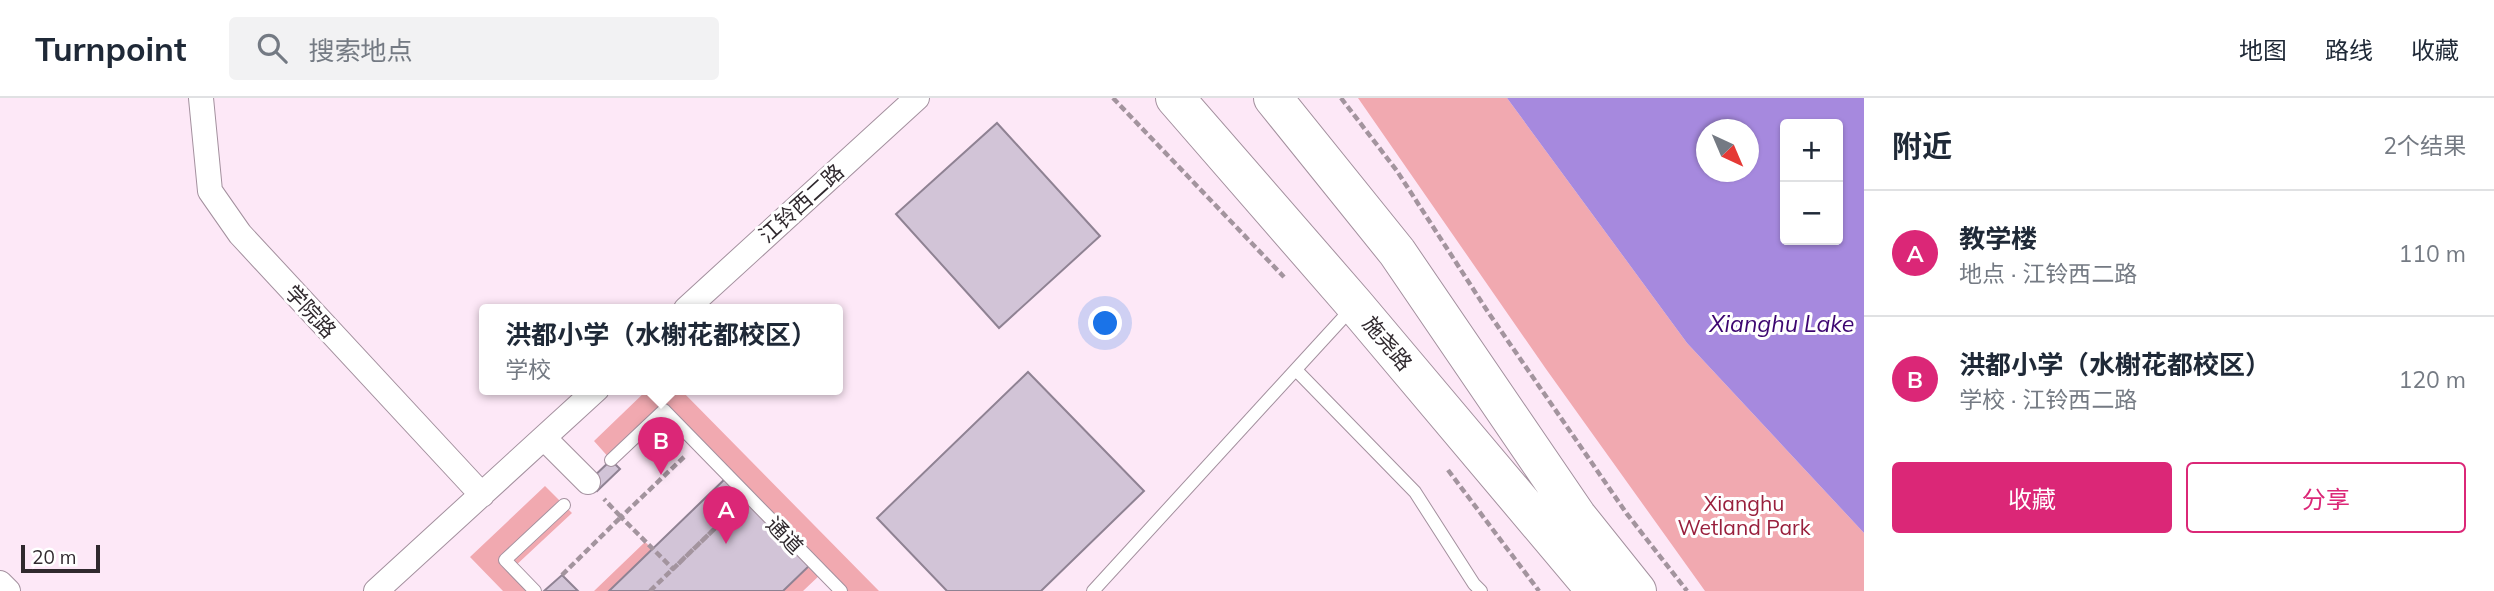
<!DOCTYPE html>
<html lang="zh">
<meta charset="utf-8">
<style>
body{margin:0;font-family:Mulish,"Noto Sans SC",sans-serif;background:#f2f2f3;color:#1f2937}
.controls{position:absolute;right:21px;top:21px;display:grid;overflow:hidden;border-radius:7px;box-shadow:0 2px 5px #0004}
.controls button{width:63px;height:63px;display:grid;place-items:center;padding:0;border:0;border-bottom:2px solid #e0e1e3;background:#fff;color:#1f2937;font:35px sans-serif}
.compass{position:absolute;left:1696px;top:21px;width:63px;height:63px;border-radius:50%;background:#fff;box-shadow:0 2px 5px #0004;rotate:136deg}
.scale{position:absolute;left:21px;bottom:18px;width:79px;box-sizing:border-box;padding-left:7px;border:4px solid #30292e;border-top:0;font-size:19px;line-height:24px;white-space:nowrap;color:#30292e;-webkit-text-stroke:5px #fff;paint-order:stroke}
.you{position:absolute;left:1106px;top:226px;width:24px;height:24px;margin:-18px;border:5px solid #fff;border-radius:50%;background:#1a73e8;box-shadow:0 0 0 10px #1a73e833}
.badge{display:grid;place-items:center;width:46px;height:46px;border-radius:50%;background:#db2777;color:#fff;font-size:23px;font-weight:700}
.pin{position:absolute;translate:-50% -58px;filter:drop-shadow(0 2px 4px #0008)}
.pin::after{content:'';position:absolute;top:37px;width:24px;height:21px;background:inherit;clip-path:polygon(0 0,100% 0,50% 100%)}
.popup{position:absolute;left:479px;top:206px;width:364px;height:91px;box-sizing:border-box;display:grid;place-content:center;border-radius:7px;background:#fff;filter:drop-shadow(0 2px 5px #0005);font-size:23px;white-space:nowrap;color:#747a83}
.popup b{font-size:26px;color:#1f2937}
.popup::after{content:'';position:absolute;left:50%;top:100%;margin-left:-14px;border:14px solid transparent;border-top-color:#fff}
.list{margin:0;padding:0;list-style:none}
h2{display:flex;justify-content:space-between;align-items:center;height:91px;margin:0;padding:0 28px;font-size:30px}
h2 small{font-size:23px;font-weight:400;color:#747a83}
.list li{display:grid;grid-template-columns:46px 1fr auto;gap:21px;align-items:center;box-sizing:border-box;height:126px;padding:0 28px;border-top:2px solid #e0e1e3}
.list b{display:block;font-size:26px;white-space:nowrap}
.list p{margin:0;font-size:23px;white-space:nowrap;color:#747a83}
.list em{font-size:23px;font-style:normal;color:#747a83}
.actions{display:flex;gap:14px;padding:21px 28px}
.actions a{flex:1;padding:16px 0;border:2px solid #db2777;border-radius:7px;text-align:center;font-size:24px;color:#db2777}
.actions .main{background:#db2777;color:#fff}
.icon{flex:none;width:38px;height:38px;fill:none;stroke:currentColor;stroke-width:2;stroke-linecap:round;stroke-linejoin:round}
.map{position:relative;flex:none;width:1864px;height:493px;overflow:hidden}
header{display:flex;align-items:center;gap:42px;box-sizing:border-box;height:98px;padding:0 35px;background:#fff;border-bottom:2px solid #e0e1e3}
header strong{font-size:33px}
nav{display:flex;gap:38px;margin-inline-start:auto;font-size:24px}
.search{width:490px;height:63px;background:#f2f2f3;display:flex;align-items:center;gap:18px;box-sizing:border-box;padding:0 24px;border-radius:7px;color:#747a83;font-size:26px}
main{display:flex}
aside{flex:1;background:#fff}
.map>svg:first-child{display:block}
.green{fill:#f1a9b0}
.water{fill:#a689de;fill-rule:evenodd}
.building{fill:#d2c4d7;stroke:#8f8293;stroke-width:2}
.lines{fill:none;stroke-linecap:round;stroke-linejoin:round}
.lane-casing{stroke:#a3909e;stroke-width:14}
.street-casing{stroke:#a3909e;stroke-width:26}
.primary-casing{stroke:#a3909e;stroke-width:40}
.path{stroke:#a3949e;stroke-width:4.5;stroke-dasharray:7 3.5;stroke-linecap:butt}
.lane{stroke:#fff;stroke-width:12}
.street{stroke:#fff;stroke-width:24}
.primary{stroke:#fff;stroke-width:38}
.labels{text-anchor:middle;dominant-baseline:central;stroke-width:6;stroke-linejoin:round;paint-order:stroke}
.street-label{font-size:21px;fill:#30292e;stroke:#fff}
.park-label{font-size:21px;fill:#99203d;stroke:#fff}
.water-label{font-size:23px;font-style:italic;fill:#3c0570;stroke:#fff}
</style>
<header>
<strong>Turnpoint</strong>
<div class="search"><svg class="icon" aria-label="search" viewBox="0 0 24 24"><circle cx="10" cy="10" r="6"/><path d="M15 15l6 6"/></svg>搜索地点</div>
<nav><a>地图</a><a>路线</a><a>收藏</a></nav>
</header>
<main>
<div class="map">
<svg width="1864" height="493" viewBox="0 0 1864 493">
<rect width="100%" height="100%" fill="#fde8f7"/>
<path class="green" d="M1358,0H1507L1687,245L1864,435V493H1705L1546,271Z
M648,291H680L879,493H841L822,475L803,493H783L812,465L664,312L611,362L594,343Z
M545,388L572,415L513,470L535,493H503L470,459Z
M645,444L653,451L609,493H594Z"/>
<path class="water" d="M1507,0H1864V435L1687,245ZM1785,26H1838V142H1785ZM1706,32H1748V74H1706Z"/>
<path class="building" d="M997,25L1100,138L999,230L896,116Z
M1028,274L1144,393L1041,493H947L877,420Z
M611,362L620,371L597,393L588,384Z
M728,378L812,465L783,493H609Z
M562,477L578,493H544Z"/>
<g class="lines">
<defs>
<path id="lane" d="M1297,273L1415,394L1474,486L1481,493
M611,362L664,312L841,493
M535,493L505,462L564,407
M1093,493L1353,209"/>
<path id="street" d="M201,0L210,93L240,136L482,397
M686,211L917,0
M544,340L588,384
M0,485L8,493
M376,493L597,291"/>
<path id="primary" d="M1175,0L1355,207L1596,493
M1273,0L1397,154L1577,418L1637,493"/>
</defs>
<use href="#lane" class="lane-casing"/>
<use href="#street" class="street-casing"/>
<use href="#primary" class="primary-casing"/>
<path class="path" d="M1113,0L1284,179
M1341,0L1397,73L1488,214L1627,416L1687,493
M684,359L621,419L673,471L736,410
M1448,372L1539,493
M562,477L621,419L604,401
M650,493L736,410"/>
<use href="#lane" class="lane"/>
<use href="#street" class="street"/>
<use href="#primary" class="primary"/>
</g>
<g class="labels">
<g class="street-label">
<text transform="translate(801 105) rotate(-42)">江铃西二路</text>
<text transform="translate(311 213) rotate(47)">学院路</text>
<text transform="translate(1388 245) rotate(50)">施尧路</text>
<text transform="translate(785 437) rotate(46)">通道</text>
</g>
<g class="park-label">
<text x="1744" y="405">Xianghu<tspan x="1744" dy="24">Wetland Park</tspan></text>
</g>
<g class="water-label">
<text x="1782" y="225">Xianghu Lake</text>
</g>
</g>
</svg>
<div class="controls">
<button>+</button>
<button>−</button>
</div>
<svg class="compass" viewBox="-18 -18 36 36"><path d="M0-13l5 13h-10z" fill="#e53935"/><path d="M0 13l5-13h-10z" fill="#747a83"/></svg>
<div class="scale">20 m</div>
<div class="you"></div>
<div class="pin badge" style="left:726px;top:446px">A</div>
<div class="pin badge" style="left:661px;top:377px">B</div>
<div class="popup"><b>洪都小学（水榭花都校区）</b>学校</div>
</div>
<aside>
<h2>附近<small>2个结果</small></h2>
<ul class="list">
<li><span class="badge">A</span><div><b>教学楼</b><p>地点 · 江铃西二路</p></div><em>110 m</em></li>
<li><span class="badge">B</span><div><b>洪都小学（水榭花都校区）</b><p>学校 · 江铃西二路</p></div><em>120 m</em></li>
</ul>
<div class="actions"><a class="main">收藏</a><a>分享</a></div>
</aside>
</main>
